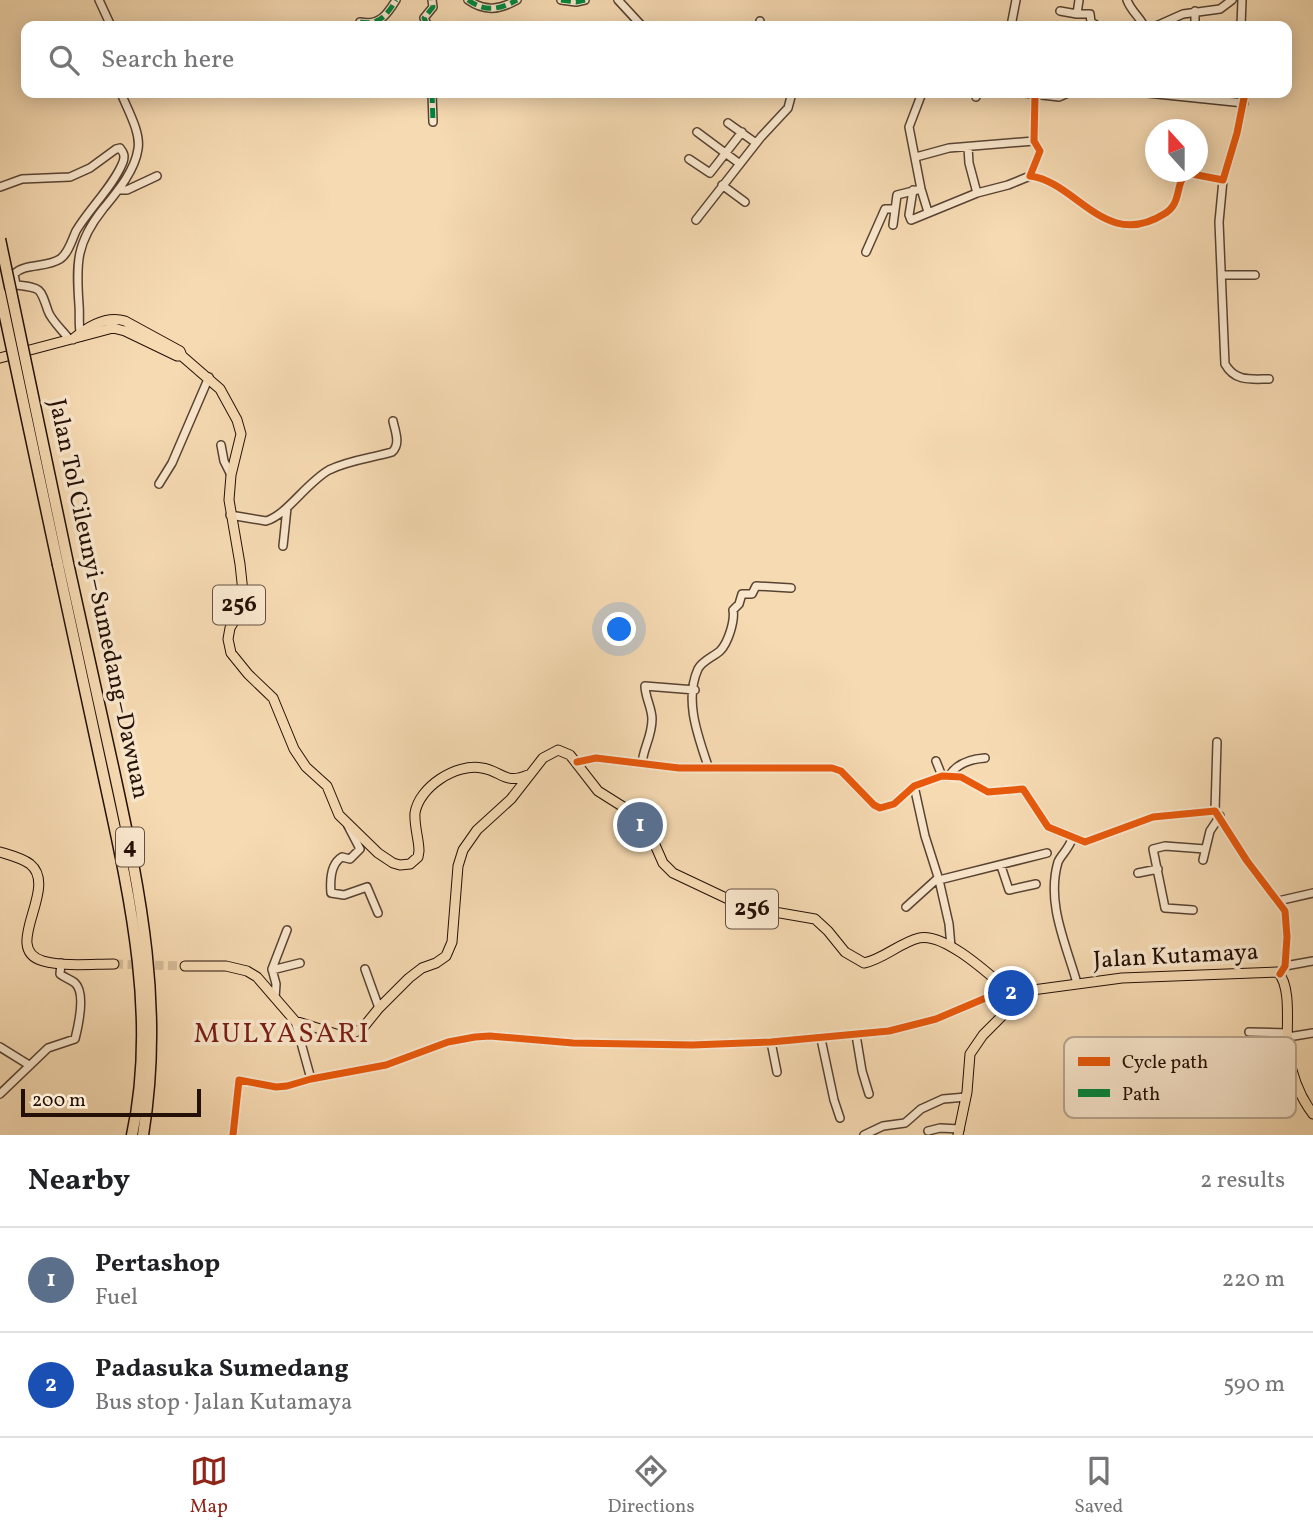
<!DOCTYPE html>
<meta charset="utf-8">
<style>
body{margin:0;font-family:Vollkorn,serif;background:#f2f2f2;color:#202124}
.compass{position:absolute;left:1145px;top:119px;width:63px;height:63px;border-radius:50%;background:#fff;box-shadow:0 4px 18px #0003;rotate:339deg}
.scale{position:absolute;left:21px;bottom:18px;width:180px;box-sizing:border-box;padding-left:7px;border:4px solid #241007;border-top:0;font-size:19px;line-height:24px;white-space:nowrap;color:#241007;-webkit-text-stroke:5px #f9e7cd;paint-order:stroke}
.you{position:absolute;left:620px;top:630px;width:24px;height:24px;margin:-18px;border:5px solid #fff;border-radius:50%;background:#1a73e8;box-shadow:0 0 0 10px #1a73e833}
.badge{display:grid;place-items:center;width:46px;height:46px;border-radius:50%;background:#8f2418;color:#fff;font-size:23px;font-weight:700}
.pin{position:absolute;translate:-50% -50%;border:4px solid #fff;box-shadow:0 2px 7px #0006}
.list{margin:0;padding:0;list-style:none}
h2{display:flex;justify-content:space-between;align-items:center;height:91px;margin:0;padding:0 28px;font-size:30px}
h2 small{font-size:23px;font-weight:400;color:#757577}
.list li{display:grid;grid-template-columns:46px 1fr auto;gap:21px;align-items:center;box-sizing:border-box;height:105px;padding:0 28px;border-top:2px solid #e0e0e0}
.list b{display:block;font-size:26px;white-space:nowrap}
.list p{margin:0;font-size:23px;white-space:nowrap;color:#757577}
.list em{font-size:23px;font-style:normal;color:#757577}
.icon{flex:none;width:38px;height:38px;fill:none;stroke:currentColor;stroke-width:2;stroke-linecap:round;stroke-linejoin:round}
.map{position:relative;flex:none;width:1313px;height:1135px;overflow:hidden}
.search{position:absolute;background:#fff;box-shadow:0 4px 18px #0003;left:21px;right:21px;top:21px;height:77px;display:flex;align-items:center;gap:18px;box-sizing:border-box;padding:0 24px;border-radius:14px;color:#757577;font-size:26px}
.sheet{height:301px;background:#fff}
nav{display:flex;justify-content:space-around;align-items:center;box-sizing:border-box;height:98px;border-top:2px solid #e0e0e0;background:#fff;font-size:19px;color:#757577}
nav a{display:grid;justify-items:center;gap:4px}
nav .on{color:#8f2418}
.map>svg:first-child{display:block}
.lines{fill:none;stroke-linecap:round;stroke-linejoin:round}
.major-tunnel{stroke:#d6bc98;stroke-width:9;stroke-dasharray:9 4.5;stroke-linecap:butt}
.minor-casing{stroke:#584232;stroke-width:10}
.major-casing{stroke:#241007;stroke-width:11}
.highway-casing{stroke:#241007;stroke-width:13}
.minor{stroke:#f9e7cd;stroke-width:7}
.major{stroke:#f6dab2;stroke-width:9}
.highway{stroke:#f6dab2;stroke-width:10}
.highway-bridge-casing{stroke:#241007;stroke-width:13;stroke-linecap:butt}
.highway-bridge{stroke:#f6dab2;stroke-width:10}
.quiet{stroke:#00873e;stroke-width:5;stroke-dasharray:10 5;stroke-linecap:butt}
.cycleway-casing{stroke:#f9e7cd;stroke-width:11}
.cycleway{stroke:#e8590c;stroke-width:7}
.labels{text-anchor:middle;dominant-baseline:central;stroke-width:7;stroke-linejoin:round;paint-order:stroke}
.shield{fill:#f9e7cd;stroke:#645042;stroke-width:2}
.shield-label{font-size:23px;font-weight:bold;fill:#241007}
.street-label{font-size:24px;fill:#241007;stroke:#f9e7cd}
.quarter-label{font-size:28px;letter-spacing:2px;fill:#7a1f14;stroke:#f9e7cd}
.key{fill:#f9e7cd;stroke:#b9a692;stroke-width:2}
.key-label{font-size:19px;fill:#241007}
</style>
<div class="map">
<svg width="1313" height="1135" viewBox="0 0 1313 1135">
<rect width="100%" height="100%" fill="#f6dab2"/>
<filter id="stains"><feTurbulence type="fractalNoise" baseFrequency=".00286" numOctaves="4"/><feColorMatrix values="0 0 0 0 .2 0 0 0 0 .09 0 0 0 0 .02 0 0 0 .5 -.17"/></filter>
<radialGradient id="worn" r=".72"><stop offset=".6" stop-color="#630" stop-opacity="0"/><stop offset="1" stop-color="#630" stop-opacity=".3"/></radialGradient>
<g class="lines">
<path class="major-tunnel" d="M114,964L185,966"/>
<defs>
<path id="minor" d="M99,0L111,26
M468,0C485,12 499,10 517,0
M561,0L576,2L585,0
M618,0L642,26
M1079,0L1077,14H1090L1091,22L1098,26
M1127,0C1131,11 1139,16 1144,26
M1060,11L1077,14
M1195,11V26
M360,22C379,26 387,15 396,0
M428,26L424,18L433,7L432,0
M760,26V21
M1011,26L1016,0
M1156,26L1183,14L1220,9L1232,0
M1241,26L1242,0
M432,93L433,122
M922,93L909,127L921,189L928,212
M1025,93L1059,97L1068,93
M1080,93H1087
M1147,93L1244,103
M1035,95L1034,141L1040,151L1030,176C1077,182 1105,251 1164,214C1183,203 1174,184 1187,173L1223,180L1237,133L1245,93
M976,97L977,93
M728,123L756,143
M697,132L740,164
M968,147L969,163L977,193
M916,157L949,148L1034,141
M689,159L710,173L742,132
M1223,180L1219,222L1225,364C1235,382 1251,379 1269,379
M722,185L745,202
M0,187L22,179L70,177L90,168L116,149L120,148C124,153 125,156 123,162C114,185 89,209 76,231C72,240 68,254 60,259C46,268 25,263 14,274L16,285C41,288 40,287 48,311C51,320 63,331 69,339
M118,190H127L157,176
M913,190L909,215L911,220L977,193L1008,185L1030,176
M696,220L761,137L788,108L792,93
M893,225L897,195L917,190
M866,252L885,209H895
M1222,275H1255
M81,337C78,326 80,316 79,305C76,263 76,243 103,209C116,193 135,171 138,149C141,132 127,109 121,93
M221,445L224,461L231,475
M159,484L172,463L209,377
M230,515L266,521C287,515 306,483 329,470C349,460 372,458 392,452C401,444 395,431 393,421
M283,546L287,508
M936,761L942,776
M577,762L596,758L679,768H832L841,771L874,805L880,808L894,804L914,786L942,776L961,777L988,792L1023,789L1048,827L1085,842L1153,817L1215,811L1247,861L1285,911L1287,937L1285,966L1280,974
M642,764C643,748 652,737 652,719C652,708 645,697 645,686L695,690
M708,766C698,736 684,700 698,669C702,661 713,657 720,651C728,643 735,621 733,610L739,604L742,594H752L756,586L791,588
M949,776C957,763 971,759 985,758
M914,786L925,836L939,880
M1215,811L1217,742
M348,826L360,849L350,859L342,857C330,864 330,881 331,893L344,895L367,887L378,913
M1072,839C1068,850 1061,855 1058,862C1046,903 1066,944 1077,983
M1203,860L1210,831L1220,816
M1001,866L1009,890L1036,884
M1138,873L1158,869
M1278,901L1313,893
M906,907L938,878
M1193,910L1165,908L1153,849L1165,846L1205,849
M951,947L949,924L939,880L1047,853
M1285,966L1313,961
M365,969L379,1008
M272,970L300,963
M275,998L276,984L272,969L287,930
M295,1021L311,1079
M1249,1032L1288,1033
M856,1035L862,1071L869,1094
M1288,1037L1313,1033
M821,1039L834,1100L840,1118
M771,1042L777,1072
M0,1047L29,1065
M0,1094L48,1048L75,1039C78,1027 86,993 75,983C70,979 65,978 60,974L61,963
M928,1131L940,1128L960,1129
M233,1135L239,1080L276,1087L287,1086L311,1079L386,1065L448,1042L475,1037L490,1036L573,1043L692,1045L771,1042L889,1031L936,1019L1007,989
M864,1135L883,1126L905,1123L921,1109L943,1099L966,1097"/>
<path id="major" d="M73,339C87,327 106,315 125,321L180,351L182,356L220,389L237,420L241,434L231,475L229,500L240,564L243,592L236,618L230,628L228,639L231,653L248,674L273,698L294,749L306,767L327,786L339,815L378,853L393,863L400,865L410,864L418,857L419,851C419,839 414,826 415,813C419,787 456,763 482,768C502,771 504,785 528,775
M0,358L113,328L125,331L177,356H182
M0,852C10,855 22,858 30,864C60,888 0,949 43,961C65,967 92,964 114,964
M185,966H226L247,971L257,977L295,1021L339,1035H348L362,1029L379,1008L409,978L422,968L436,963L446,956L452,942L458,866L463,850L477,830L511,799L543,758L558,750L570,755L598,791L644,820L663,863L673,873L745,907L815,919L828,931L845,952L864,963C884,959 899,943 919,938C945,932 992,977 1011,993
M1011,993L1122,978L1278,972C1293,989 1285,1031 1288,1053C1292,1075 1299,1096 1313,1114
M958,1135L967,1092L970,1054L983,1035L1007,1011L1011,993"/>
<path id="highway" d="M68,563C83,632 99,702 114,771C141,895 164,1008 143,1135
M58,565C73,636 89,707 104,778C129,893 158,1017 132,1135"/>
</defs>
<use href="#minor" class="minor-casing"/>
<use href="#major" class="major-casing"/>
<use href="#highway" class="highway-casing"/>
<use href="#minor" class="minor"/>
<use href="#major" class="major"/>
<use href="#highway" class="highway"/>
<defs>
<path id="highway-bridge" d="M0,239L68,563
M0,293L58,565"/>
</defs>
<use href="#highway-bridge" class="highway-bridge-casing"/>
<use href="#highway-bridge" class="highway-bridge"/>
<path class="quiet" d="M468,0C485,12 499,10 517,0
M561,0L576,2L585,0
M360,22C379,26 387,15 396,0
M428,26L424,18L433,7L432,0
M432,93L433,122"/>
<defs>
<path id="cycleway" d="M1035,95L1034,141L1040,151L1030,176C1077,182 1105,251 1164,214C1183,203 1174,184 1187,173L1223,180L1237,133L1245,93
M577,762L596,758L679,768H832L841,771L874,805L880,808L894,804L914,786L942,776L961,777L988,792L1023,789L1048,827L1085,842L1153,817L1215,811L1247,861L1285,911L1287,937L1285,966L1280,974
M233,1135L239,1080L276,1087L287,1086L311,1079L386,1065L448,1042L475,1037L490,1036L573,1043L692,1045L771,1042L889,1031L936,1019L1007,989"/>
</defs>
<use href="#cycleway" class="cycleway-casing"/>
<use href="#cycleway" class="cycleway"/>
</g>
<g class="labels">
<g class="shield">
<rect x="213" y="585.5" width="52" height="39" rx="5"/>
<rect x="116" y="827.5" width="28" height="39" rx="5"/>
<rect x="726" y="889.5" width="52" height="39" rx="5"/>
</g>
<g class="shield-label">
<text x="239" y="605">256</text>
<text x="130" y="847">4</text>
<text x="752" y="909">256</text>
</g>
<g class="street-label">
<text transform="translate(98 599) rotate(78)">Jalan Tol Cileunyi–Sumedang–Dawuan</text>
<text transform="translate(1176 957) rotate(-3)">Jalan Kutamaya</text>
</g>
<g class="quarter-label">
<text x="282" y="1034">MULYASARI</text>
</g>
</g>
<rect x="1064" y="1037" width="232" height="81" rx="10" class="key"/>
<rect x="1078" y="1057" width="32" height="9" fill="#e8590c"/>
<rect x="1078" y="1089" width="32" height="8" fill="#00873e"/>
<g class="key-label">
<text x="1122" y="1068">Cycle path</text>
<text x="1122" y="1100">Path</text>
</g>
<rect width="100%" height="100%" filter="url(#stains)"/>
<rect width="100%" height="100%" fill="url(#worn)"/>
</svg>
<svg class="compass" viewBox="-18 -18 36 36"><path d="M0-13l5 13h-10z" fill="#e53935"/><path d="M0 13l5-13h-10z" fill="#757577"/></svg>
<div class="scale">200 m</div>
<div class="you"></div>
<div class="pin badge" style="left:640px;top:825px;background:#5c6f8a">1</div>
<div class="pin badge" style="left:1011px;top:993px;background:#1a4fb4">2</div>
<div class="search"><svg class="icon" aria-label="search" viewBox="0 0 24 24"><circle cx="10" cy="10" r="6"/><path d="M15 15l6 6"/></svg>Search here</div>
</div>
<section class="sheet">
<h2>Nearby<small>2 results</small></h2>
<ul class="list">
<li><span class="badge" style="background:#5c6f8a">1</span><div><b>Pertashop</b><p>Fuel</p></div><em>220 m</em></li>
<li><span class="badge" style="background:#1a4fb4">2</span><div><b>Padasuka Sumedang</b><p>Bus stop · Jalan Kutamaya</p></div><em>590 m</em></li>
</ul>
</section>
<nav>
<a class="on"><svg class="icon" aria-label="map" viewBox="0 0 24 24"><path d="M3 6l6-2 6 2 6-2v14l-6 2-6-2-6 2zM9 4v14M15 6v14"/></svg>Map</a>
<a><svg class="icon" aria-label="directions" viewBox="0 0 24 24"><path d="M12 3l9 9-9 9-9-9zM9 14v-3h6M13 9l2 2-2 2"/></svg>Directions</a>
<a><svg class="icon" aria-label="saved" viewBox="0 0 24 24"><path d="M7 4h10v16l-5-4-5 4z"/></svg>Saved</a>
</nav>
